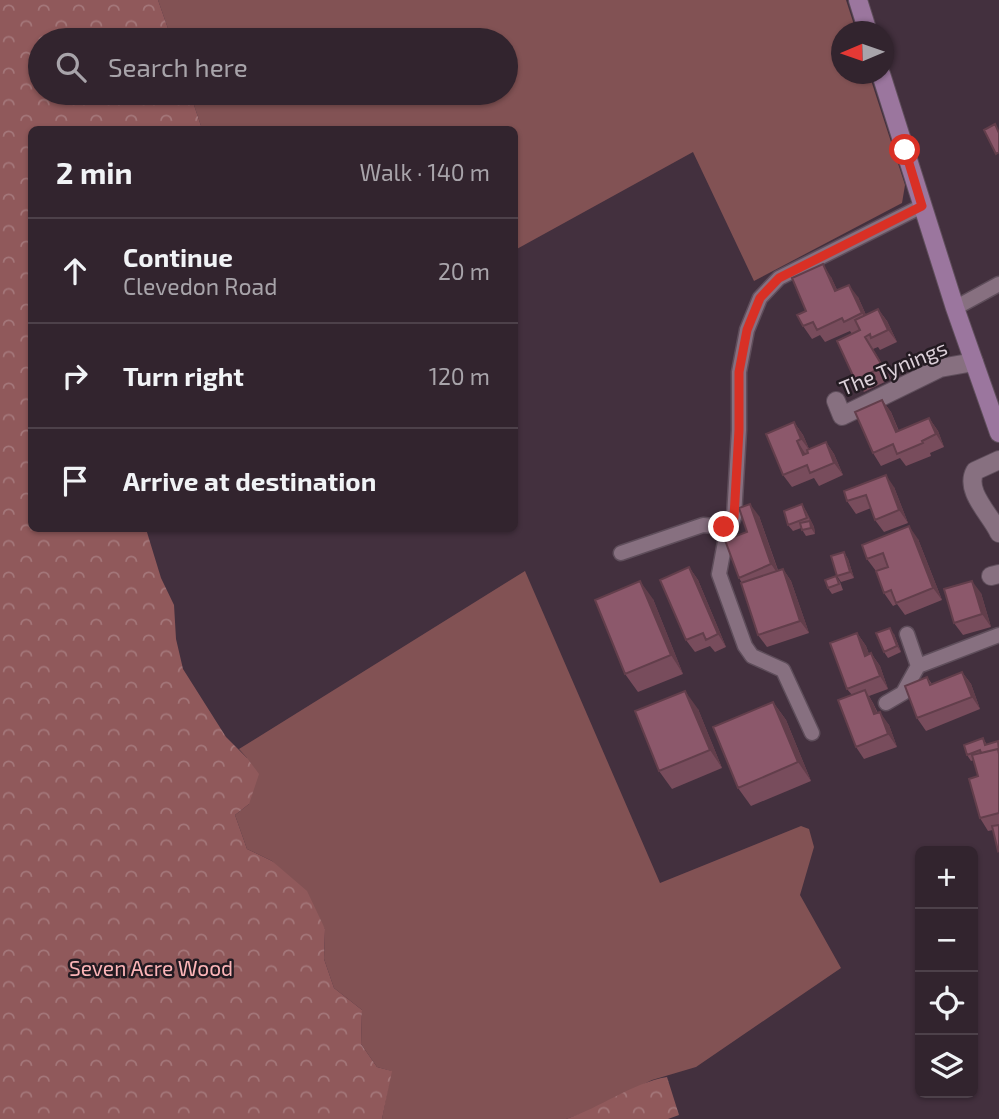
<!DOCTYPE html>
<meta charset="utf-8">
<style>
body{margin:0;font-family:"Exo 2",sans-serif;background:#3a2c36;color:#f1f3f6}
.controls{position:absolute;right:21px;bottom:21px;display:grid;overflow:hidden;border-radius:10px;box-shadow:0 2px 5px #0004}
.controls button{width:63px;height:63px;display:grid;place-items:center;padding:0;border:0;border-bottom:2px solid #4d414a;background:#32242e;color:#f1f3f6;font:35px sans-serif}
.compass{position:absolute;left:831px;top:21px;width:63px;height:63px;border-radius:50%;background:#32242e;box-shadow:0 2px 5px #0004;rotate:268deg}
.stop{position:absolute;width:21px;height:21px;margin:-16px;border:5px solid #d93025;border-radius:50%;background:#fff}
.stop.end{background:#d93025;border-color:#fff;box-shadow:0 2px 7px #0008}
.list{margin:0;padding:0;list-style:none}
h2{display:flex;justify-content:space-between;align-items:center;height:91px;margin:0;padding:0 28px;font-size:30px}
h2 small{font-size:23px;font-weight:400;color:#a8a4aa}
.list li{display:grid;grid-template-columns:46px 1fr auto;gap:21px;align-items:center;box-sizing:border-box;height:105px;padding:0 28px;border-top:2px solid #4d414a}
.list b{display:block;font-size:26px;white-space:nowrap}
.list p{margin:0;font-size:23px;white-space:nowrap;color:#a8a4aa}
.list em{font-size:23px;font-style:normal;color:#a8a4aa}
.icon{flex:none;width:38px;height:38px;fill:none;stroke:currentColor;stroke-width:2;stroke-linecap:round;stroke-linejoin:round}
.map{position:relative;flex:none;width:999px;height:1119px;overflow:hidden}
.search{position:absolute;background:#32242e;box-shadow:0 2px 5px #0004;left:28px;top:28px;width:490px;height:77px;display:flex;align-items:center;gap:18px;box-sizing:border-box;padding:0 24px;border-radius:38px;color:#a8a4aa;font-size:26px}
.panel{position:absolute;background:#32242e;box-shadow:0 2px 5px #0004;left:28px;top:126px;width:490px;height:406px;border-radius:10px}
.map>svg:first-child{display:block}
.green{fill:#825254}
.forest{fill:url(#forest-crowns)}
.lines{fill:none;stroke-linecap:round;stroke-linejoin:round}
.service-casing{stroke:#5f4e5b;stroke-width:17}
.minor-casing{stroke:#5f4e5b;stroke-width:20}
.secondary-casing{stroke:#5f4e5b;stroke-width:20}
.service{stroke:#877080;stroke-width:14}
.minor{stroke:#877080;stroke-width:18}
.secondary{stroke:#9b769e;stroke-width:18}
.wall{fill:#784c5c}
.shaded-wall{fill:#623e4b}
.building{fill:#8c586b;stroke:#623e4b;stroke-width:2}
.route{stroke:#d93025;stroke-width:9}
.labels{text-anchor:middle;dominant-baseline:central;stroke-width:5;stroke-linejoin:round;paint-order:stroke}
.street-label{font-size:21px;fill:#dcd0d9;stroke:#241b22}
.park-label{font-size:21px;fill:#fcb5b8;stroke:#241b22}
</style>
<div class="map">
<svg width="999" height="1119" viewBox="0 0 999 1119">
<defs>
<pattern id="forest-crowns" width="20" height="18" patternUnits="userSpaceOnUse" patternTransform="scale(1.75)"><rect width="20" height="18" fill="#90595b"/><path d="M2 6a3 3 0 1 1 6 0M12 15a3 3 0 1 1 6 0" fill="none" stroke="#a4777a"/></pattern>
</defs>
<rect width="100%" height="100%" fill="#43303e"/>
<path class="green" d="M158,0H846L856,31L842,32V74H869L905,185L902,203L754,281L693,152L515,250L514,130L202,129L190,93H506V40H172Z
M525,571L660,883L801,826L809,829L814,847L800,895L841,968L696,1067L652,1080L590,1111L566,1119H382L391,1071L377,1067L361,1044L362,1010L334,988L324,959L325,929L272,861L247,849L235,815L249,804L247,758L239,749Z"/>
<path class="forest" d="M0,0H158L172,40H40V93H190L202,129L32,130V528L146,529L161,578L174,605L176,639L183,669L226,737L247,758L259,774L249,804L235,815L247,849L272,861L307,891L325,929L324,959L334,988L362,1010L361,1044L377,1067L392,1071L382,1119H0Z
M667,1077L679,1115L668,1119H566C600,1108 632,1083 667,1077Z"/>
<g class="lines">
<defs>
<path id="service" d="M955,308L999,284
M728,526L719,574L745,646L752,656L783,670L812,733
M621,553L703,525L724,527L731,524L734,517L739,430V372L747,330L760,298L779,278L922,206
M907,634L918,666
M886,703L903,693L918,666L999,635"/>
<path id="minor" d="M836,401L842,416L940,368L974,362
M999,460L975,471C964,491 991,515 999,533
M991,576L999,574"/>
<path id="secondary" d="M858,0L868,32
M881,74L955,308L999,433"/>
</defs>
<use href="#service" class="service-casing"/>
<use href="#minor" class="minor-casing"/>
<use href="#secondary" class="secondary-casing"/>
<use href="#service" class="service"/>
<use href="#minor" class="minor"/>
<use href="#secondary" class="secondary"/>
</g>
<path class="wall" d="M831,277L837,290L858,297L866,315L878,309L887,321L897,342L880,350L878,347L873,349L891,379L864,392L855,380L852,334L850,331L825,342L820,335L812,339L803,326L806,311Z
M882,400L891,412L899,431L929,418L938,431L944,447L930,453L931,456L906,466L900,458L881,466L873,453Z
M794,422L803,435L809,449L826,442L834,454L843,475L819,486L814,478L792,487L783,475Z
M894,487L908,523L884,532L875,520L871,508L856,514L847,501L844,491Z
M802,504L806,511L814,527L815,534L806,536L801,528L793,531L788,525Z
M759,516L778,570L783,569L791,581L809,633L767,647L758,635L742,583L739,578L747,532Z
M918,539L942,600L905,615L897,604L893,606L884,593L876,571L867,559Z
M844,552L848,559L854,578L841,582L837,576Z
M689,567L698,580L726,647L715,652L710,646L695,652L686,640Z
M836,576L840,582L843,590L832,594L828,588Z
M981,593L991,627L963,635L954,623Z
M653,599L683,674L638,692L625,674Z
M857,633L866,646L869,654L871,653L880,666L888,689L869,696L873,703L878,713L889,725L897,747L864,759L856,747L852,695L847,689Z
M894,634L901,652L888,658L884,652Z
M962,672L971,684L980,709L926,731L917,718L927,677L932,684Z
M773,702L786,720L811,781L751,806L738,788Z
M698,709L722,768L672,789L659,771Z
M983,738L987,745L998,741L999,743V853L993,830L988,831L980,818L978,776L974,760L971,761L967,755Z"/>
<path class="shaded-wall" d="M823,264L831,277L844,304L835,291Z
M849,285L858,297L871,326L862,313Z
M878,309L887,321L897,342L888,330Z
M865,337L873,349L891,379L883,367Z
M882,400L891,412L904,445L896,432Z
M929,418L938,431L944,447L936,434Z
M794,422L803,435L810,451L801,439Z
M797,441L805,453L811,468L803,455Z
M826,442L834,454L843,475L834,463Z
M886,475L894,487L908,523L899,510Z
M750,504L759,516L780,577L771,564Z
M802,504L806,511L814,527L815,534L811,528L810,521Z
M909,526L918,539L942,600L933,588Z
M844,552L848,559L854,578L850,572Z
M689,567L698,580L726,647L718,634Z
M783,569L791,581L809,633L800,621Z
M640,581L653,599L683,674L671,655Z
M972,581L981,593L991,627L982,614Z
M890,628L894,634L901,652L897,646Z
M857,633L866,646L874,668L865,656Z
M871,653L880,666L888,689L880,676Z
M962,672L971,684L980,709L972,697Z
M865,690L873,703L883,727L874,714Z
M685,691L698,709L722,768L710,750Z
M773,702L786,720L811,781L798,762Z
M880,712L889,725L897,747L888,734Z"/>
<path class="building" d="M995,124L999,133V152L996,154L984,130Z
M823,264L835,291L849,285L862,313L844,322L842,318L817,330L813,322L803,326L797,315L806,311L792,278Z
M878,309L888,330L871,338L870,334L865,337L883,367L855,380L837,341L860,330L855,320Z
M882,400L896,432L929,418L936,434L922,441L923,443L897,454L893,444L873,453L855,412Z
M794,422L801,439L797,441L803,455L808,453L807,450L826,442L834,463L810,473L807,465L783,475L766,434Z
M886,475L899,510L875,520L866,495L847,501L844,491Z
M750,504L771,564L739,578L725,540L747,532L739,508Z
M802,504L807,518L788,525L784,511Z
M810,521L811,528L802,530L800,523Z
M909,526L933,588L896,603L891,590L884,593L876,571L888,567L883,553L867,559L862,545Z
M844,552L850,572L837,576L831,556Z
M689,567L718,634L706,640L703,633L686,640L660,580Z
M783,569L800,621L758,635L741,583Z
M836,576L839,584L828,588L825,580Z
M640,581L671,655L625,674L595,600Z
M972,581L982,614L954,623L944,589Z
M890,628L897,646L884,652L876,633Z
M857,633L865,656L871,653L880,676L847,689L830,643Z
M962,672L972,697L917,718L905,686L927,677L930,685Z
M865,690L874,714L880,712L888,734L856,747L838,700Z
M685,691L710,750L659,771L635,711Z
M773,702L798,762L738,788L713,727Z
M983,738L985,745L998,741L999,751L998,749L981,753L980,750L967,755L964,745Z
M998,749L999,754V813L980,818L969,779L978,776L972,755Z
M999,825V850L998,851L992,826Z"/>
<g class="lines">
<path class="route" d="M724,527L731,524L734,517L739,430V372L747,330L760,298L779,278L922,206L905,150"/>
</g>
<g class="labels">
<g class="street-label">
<text transform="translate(893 367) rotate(-22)">The Tynings</text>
</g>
<g class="park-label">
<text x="151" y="967">Seven Acre Wood</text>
</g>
</g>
</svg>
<div class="controls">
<button>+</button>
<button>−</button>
<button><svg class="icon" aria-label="locate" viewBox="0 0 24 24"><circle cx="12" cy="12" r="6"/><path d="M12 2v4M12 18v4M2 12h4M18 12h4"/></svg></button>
<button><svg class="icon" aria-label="layers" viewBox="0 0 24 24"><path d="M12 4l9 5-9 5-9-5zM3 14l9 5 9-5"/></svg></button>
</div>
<svg class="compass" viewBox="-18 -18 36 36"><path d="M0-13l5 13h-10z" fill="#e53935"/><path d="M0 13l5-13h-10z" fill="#a8a4aa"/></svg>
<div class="stop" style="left:905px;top:150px"></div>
<div class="stop end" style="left:724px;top:527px"></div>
<div class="search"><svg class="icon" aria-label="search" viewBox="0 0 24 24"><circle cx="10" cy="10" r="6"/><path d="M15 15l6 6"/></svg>Search here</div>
<section class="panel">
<h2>2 min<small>Walk · 140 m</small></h2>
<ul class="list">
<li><svg class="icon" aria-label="ahead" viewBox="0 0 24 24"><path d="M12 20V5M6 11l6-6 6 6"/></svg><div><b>Continue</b><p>Clevedon Road</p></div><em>20 m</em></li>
<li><svg class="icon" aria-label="right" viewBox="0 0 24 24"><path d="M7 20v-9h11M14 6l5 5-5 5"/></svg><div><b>Turn right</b></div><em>120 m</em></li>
<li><svg class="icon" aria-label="arrive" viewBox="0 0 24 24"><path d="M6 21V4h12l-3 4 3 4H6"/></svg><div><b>Arrive at destination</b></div></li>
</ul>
</section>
</div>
